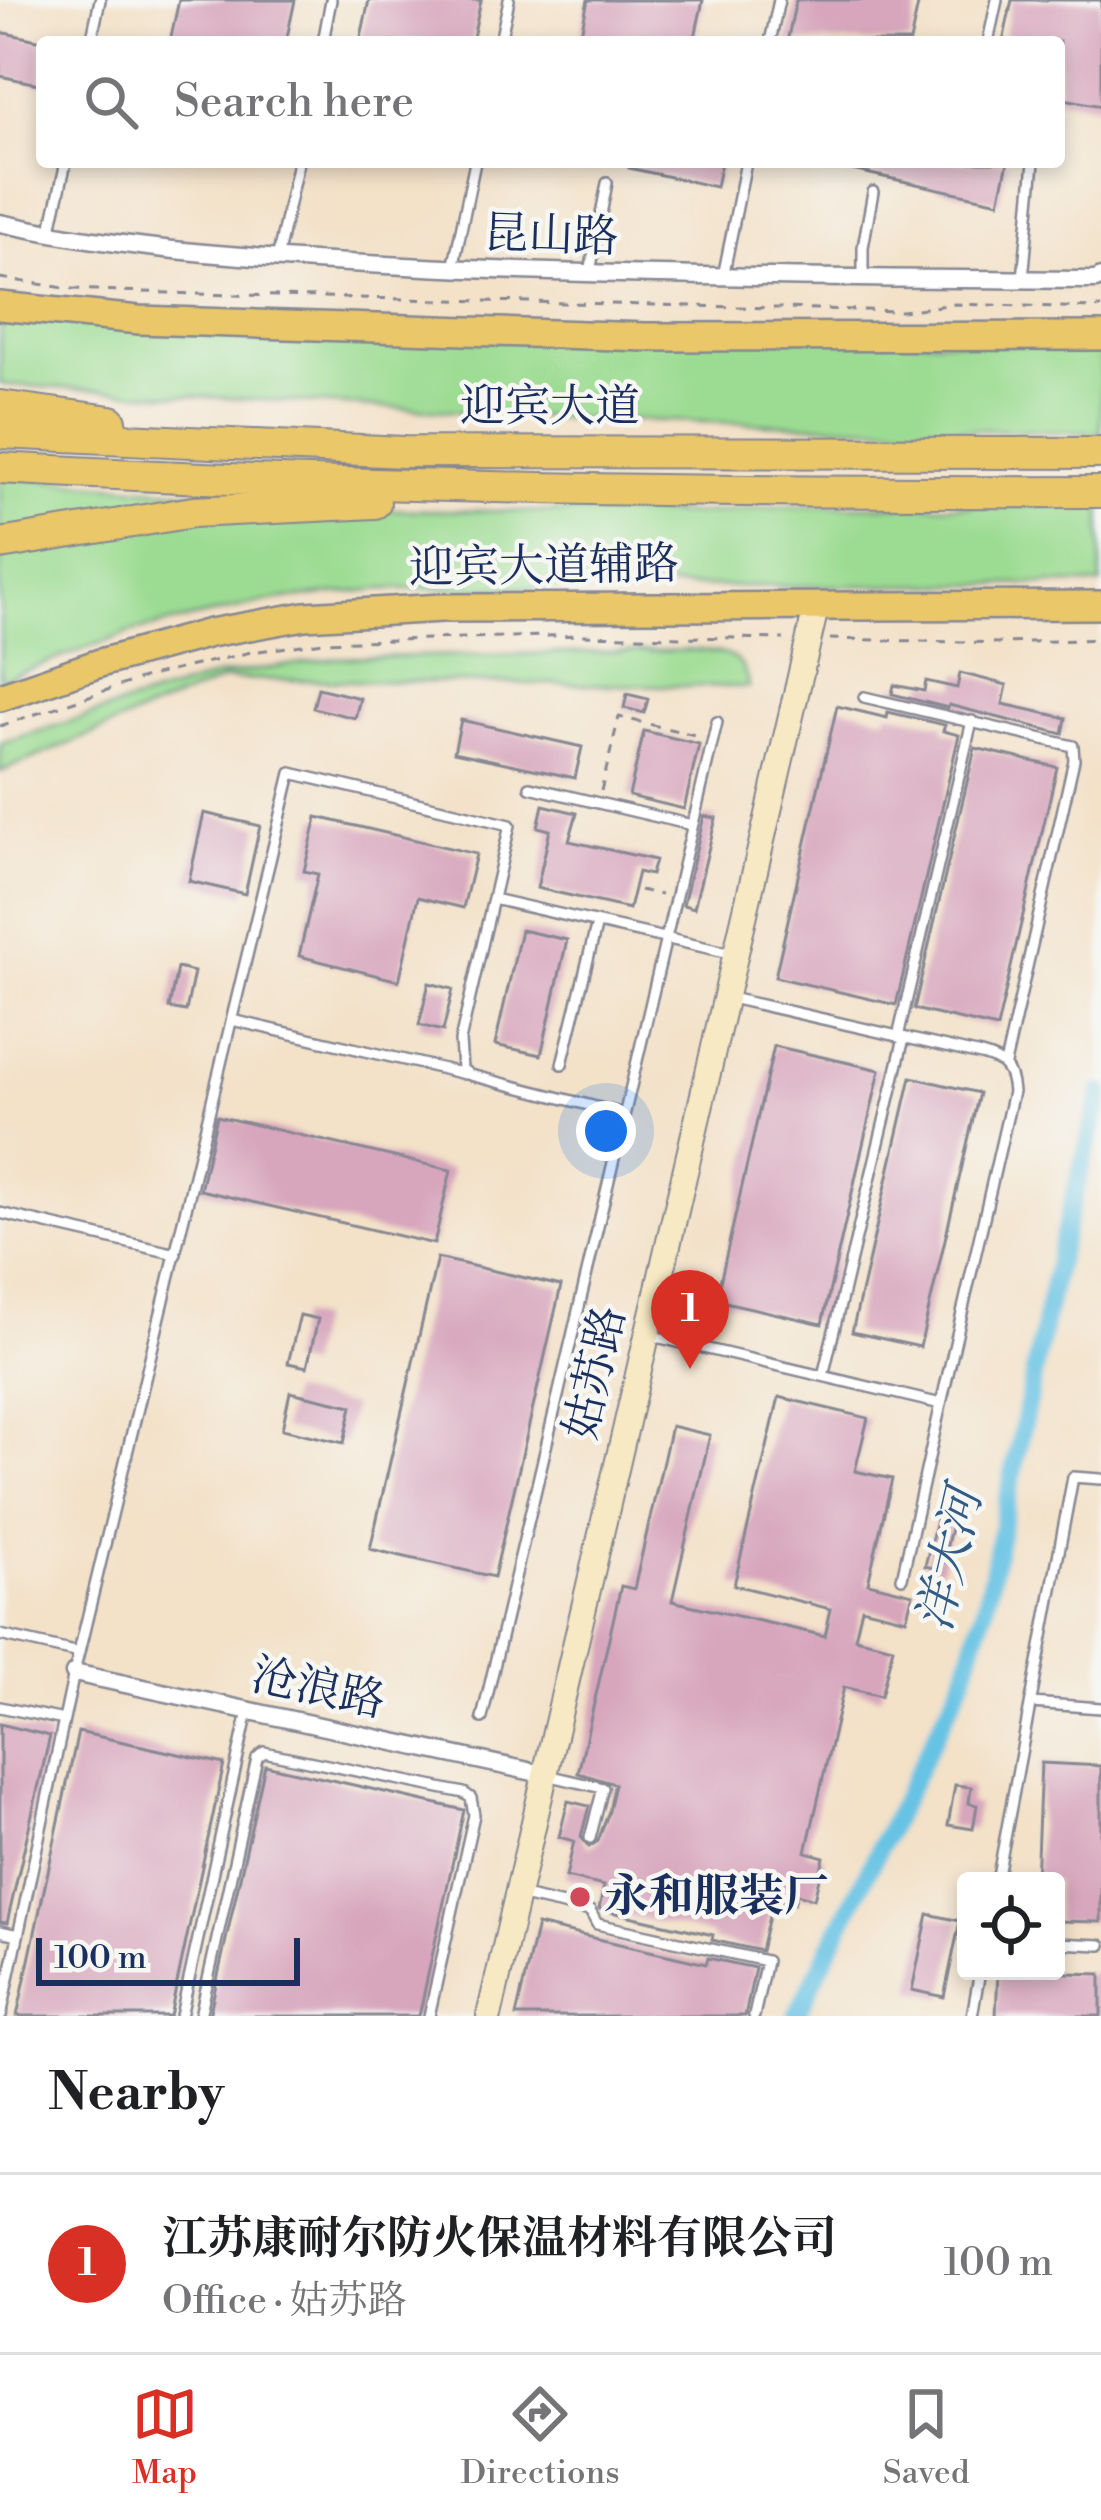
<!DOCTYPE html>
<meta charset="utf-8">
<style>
body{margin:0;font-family:"Libre Bodoni","Noto Serif SC",serif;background:#f2f2f2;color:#202124}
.controls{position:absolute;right:36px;bottom:36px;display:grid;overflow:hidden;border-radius:12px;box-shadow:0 6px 18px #0003}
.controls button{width:108px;height:108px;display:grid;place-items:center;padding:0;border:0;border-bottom:3px solid #e0e0e0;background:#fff;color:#202124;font:60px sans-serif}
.scale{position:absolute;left:36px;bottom:30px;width:264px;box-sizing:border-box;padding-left:12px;border:6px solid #1b2f5e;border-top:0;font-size:33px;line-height:42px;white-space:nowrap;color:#1b2f5e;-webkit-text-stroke:9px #f6f6f2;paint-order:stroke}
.you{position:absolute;left:606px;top:1131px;width:42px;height:42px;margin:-30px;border:9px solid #fff;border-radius:50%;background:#1a73e8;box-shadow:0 0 0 18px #1a73e833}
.badge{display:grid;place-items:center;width:78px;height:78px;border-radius:50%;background:#d93025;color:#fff;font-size:39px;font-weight:700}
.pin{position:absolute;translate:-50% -99px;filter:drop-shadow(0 3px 6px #0008)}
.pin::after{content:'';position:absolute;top:63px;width:42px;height:36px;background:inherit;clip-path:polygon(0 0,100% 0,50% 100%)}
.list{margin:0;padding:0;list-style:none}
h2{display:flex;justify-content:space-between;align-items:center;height:156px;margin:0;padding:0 48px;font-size:51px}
h2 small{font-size:39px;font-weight:400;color:#757577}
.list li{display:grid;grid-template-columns:78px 1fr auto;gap:36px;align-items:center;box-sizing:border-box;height:180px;padding:0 48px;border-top:3px solid #e0e0e0}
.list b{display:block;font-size:45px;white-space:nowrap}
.list p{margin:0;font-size:39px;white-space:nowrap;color:#757577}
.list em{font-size:39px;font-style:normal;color:#757577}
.icon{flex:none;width:66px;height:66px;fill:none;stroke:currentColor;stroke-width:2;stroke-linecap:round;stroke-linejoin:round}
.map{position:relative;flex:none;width:1101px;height:2016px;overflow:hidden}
.search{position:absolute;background:#fff;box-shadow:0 6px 18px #0003;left:36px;right:36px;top:36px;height:132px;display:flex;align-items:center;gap:30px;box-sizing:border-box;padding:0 42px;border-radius:12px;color:#757577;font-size:45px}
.sheet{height:336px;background:#fff}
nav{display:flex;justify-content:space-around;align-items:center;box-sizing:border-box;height:168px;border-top:3px solid #e0e0e0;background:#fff;font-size:33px;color:#757577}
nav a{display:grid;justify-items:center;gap:6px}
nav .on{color:#d93025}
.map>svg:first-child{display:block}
.green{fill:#9cdc92;stroke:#5c8678;stroke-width:3}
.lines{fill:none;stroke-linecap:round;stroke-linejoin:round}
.canal{stroke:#66c3e4;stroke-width:18}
.building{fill:#d7a5bc}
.lane-casing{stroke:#878893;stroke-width:14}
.street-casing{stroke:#878893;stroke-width:21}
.secondary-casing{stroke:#878893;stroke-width:28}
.primary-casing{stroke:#878893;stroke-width:32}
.highway-casing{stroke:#878893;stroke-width:34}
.path{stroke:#878893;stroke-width:3;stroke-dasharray:9 9;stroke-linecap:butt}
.lane{stroke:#fff;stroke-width:9}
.street{stroke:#fff;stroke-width:16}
.secondary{stroke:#f7e9c3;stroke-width:24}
.primary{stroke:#eac769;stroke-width:27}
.highway{stroke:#eac769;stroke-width:30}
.poi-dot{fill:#d1495b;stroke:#f6f6f2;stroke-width:4.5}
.labels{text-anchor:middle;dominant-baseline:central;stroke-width:9;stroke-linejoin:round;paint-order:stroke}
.street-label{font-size:45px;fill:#1b2f5e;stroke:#f6f6f2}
.poi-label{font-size:45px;font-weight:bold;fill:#1b2f5e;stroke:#f6f6f2;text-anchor:start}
.water-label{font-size:48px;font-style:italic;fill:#325b86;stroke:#f6f6f2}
</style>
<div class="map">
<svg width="1101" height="2016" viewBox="0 0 1101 2016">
<rect width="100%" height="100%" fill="#f6f6f2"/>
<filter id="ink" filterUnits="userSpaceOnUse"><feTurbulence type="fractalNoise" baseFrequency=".00833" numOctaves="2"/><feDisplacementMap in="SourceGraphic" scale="24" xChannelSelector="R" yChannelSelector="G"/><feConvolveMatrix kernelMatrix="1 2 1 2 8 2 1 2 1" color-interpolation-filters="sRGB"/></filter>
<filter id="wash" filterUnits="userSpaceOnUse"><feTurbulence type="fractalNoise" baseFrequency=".004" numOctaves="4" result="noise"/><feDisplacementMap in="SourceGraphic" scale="48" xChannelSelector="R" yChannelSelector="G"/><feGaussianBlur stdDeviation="2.7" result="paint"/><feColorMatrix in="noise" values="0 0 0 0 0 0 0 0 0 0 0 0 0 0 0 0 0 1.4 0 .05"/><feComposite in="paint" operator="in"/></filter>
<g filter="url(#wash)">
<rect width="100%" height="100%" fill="#f3e1c8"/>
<path class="green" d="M0,313L1101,345V433L562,418L10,385L0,384Z
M0,476L216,494L258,514L343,509L700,514L781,506L1101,505V584L381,589L275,600L131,632L0,680Z
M700,650C728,654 745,656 748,687L225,679L0,772V743L217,676L336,658Z"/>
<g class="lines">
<path class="canal" d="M796,2016L964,1677L985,1607L1059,1253L1101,1093"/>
</g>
<g id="blocks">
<path class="building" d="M179,0H295L286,42H170Z
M369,0H481L472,42H360Z
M588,0H703L694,42H579Z
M796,0H919L910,42H787Z
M1012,0H1101V106L1059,98V42H1003Z
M0,32L42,41V85L0,76Z
M629,162H721L716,187L629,168Z
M844,162H1008L999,202L843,168Z
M960,673L1007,685L1003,704L1066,718L1063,734L949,705L948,708L892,694L894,685L924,691L926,681L957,688Z
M318,688L360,698L355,718L313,708Z
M627,694L648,699L644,713L624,708Z
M837,706L887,718L888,712L945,725L943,731L959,735L896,1005L775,977Z
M461,720L582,747L575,778L454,752Z
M644,731L699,744L684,809L629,796Z
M975,748L1057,767L997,1028L914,1009Z
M543,805L577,813L569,841L655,860L651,875L638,872L629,909L537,888L550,830L538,827Z
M204,813L260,826L245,894L189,881Z
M704,816L716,818L694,908L683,905Z
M317,817L476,854L463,908L418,897L399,981L299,956L318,874L304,871Z
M521,930L567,940L541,1055L495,1045Z
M177,968L194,972L186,1011L169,1008Z
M429,983L453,989L443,1031L419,1025Z
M774,1046L880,1070L822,1324L716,1300Z
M911,1077L979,1093L920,1347L852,1332Z
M217,1116L451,1170L434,1244L200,1190Z
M437,1258L561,1286L494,1577L370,1549Z
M300,1315L318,1319L307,1367L288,1363Z
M290,1392L352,1406L344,1443L282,1429Z
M779,1397L868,1418L855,1471L892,1479L868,1583L913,1594L906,1619L862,1608L855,1638L893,1647L881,1696L844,1687L806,1852L824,1857L814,1899L797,1894L794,1904L773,1899L761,1951L712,1940L713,1935L599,1909L604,1886L566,1877L574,1841L559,1837L568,1801L589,1806L581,1837L589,1847L598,1841L609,1811L615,1784L578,1773L621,1586L634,1589L671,1426L710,1435L672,1601L825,1636L831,1609L734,1585Z
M937,1517L953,1520L941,1570L925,1566Z
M0,1724L50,1736L7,1923L0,1922Z
M78,1732L224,1764L170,2016H17Z
M1041,1763L1101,1766V1922L1056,1921V1881H1036Z
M265,1765L464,1810L419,2016H209Z
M955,1785L971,1787L969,1803L977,1805L973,1829L948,1825Z
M928,1914L960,1921L944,1997L912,1990Z
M537,1925L706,1964L708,1958L755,1968L745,2016H516Z
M998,1971L1101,1974V2016H996Z"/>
</g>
</g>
<g filter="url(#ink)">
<use href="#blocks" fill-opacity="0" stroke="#878893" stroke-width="3"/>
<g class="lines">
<defs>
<path id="lane" d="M91,42L100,0
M323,42L331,0
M500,42L509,0
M770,42L779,0
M988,42L997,0
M50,234L66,162
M277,259L298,162
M453,269L475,162
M590,272L607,183
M723,277L746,162
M863,278V247L873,192
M1023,279L1034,162
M864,697L1073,746L1074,760L1005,1064
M530,787L692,825
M493,899L730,953
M726,997L981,1055C1004,1061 1011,1068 1013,1092L941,1404
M232,1020L465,1074
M898,1037L972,721
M562,1064L597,923
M0,1213L176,1254
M648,1335L941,1404L902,1578
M823,1376L904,1038
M0,1635L79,1653
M1031,1703L1101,1708
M0,1707L64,1720
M482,1718L717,722
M547,1775L603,1788L590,1838
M997,1881L1073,1477L1101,1479
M518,1895L590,1911L597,1924L766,1961L754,2016
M0,1931L18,1935
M1056,1943L1101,1945
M1,2016L74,1673L291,773L510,825L460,1041L462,1069L470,1075L624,1114
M181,2016L248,1711
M200,2016L257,1758L264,1752L464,1793L471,1798L474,1815L429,2016
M972,2016L980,1971"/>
<path id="street" d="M0,223C134,252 270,259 406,266C636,278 866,278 1096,280L1101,277
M74,1673L547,1775"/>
<path id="secondary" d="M489,2016L816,608"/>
<path id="primary" d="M0,306L139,320L646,337L1101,336
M0,697L100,663L210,633L305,616L442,608L1101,605"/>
<path id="highway" d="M0,406L111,421
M0,433L404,452L1101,453
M0,468C367,489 734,493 1101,492
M0,544L193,512L375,503"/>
</defs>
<use href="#lane" class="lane-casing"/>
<use href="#street" class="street-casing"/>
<use href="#secondary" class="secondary-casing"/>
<use href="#primary" class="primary-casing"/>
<use href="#highway" class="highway-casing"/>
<path class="path" d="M0,278L71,289L195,294L902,311L955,304L1101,308
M830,639L1006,643L1101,639
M0,726L146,677L251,652L323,642L579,635L784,639
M601,791L619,717L699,736
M640,890L661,895"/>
<use href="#lane" class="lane"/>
<use href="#street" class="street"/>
<use href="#secondary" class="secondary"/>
<use href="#primary" class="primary"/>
<use href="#highway" class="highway"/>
</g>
</g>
<circle class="poi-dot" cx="580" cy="1897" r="12"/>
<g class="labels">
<g class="street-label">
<text transform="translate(551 236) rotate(2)">昆山路</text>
<text x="550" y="407">迎宾大道</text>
<text transform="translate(544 567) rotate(-1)">迎宾大道辅路</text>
<text transform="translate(596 1373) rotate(-77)">姑苏路</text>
<text transform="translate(318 1689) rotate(12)">沧浪路</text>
</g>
<g class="poi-label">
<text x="604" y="1897">永和服装厂</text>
</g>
<g class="water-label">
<text transform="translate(951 1560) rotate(-77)">洋大河</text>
</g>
</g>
</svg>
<div class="controls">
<button><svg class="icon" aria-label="locate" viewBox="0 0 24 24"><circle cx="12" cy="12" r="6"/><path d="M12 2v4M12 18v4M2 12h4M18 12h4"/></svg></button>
</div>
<div class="scale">100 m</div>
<div class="you"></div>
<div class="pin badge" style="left:690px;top:1369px">1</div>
<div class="search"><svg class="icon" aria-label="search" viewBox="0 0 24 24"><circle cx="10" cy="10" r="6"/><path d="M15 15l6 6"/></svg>Search here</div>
</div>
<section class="sheet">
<h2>Nearby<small></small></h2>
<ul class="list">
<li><span class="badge">1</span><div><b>江苏康耐尔防火保温材料有限公司</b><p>Office · 姑苏路</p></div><em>100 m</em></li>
</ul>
</section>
<nav>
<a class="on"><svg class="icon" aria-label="map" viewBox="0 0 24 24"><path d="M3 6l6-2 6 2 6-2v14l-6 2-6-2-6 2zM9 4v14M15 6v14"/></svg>Map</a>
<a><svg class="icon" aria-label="directions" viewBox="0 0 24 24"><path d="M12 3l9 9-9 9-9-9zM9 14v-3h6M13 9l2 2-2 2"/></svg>Directions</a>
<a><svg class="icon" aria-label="saved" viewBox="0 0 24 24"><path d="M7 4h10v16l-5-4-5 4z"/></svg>Saved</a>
</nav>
